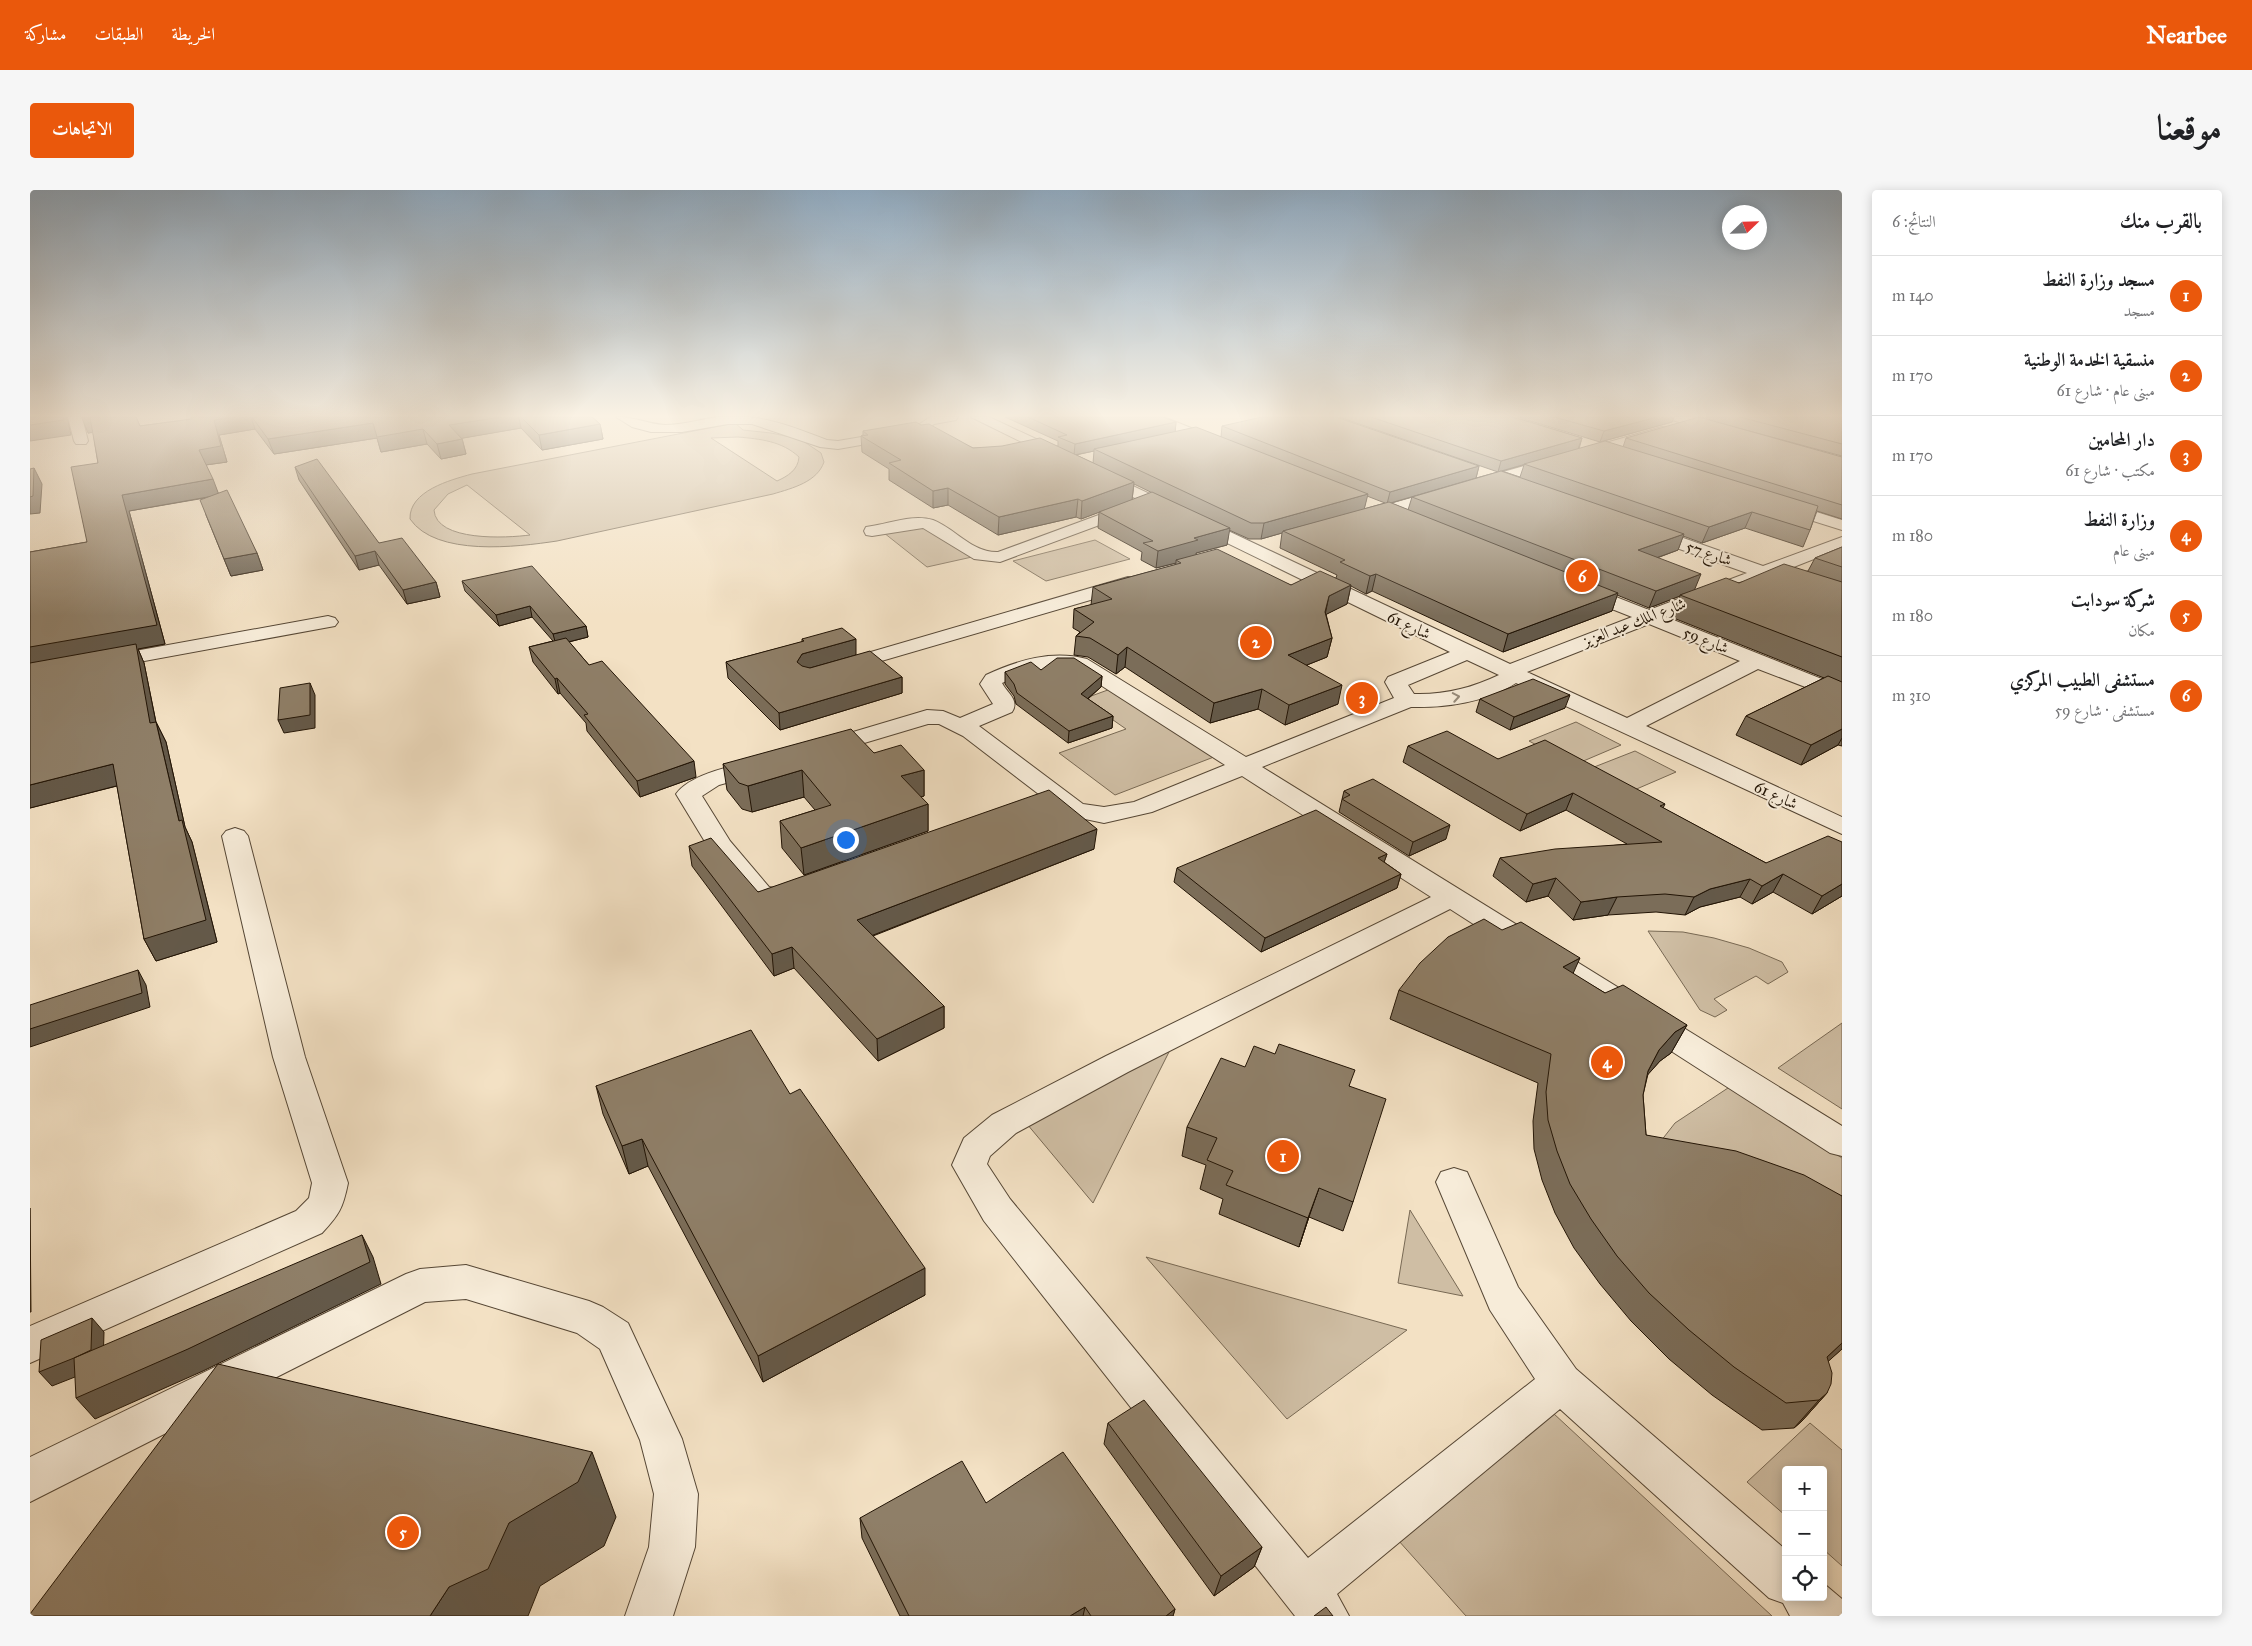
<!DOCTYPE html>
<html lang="ar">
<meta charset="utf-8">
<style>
body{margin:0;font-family:"IM FELL Great Primer",Amiri,serif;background:#f6f6f6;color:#202124;direction:rtl}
.controls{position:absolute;right:15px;bottom:15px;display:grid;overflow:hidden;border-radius:5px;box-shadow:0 2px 12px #0003}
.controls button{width:45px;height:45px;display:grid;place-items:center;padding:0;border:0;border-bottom:1px solid #e0e0e0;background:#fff;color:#202124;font:25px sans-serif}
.compass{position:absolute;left:1692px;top:15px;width:45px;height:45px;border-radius:50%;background:#fff;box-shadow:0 2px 12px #0003;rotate:67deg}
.you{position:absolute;left:815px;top:649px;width:18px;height:18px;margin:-12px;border:4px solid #fff;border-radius:50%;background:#1a73e8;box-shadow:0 0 0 8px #1a73e833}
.badge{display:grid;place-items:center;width:32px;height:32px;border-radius:50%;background:#ea580c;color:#fff;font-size:16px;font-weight:700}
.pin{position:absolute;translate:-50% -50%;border:2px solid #fff;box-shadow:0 1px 5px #0006}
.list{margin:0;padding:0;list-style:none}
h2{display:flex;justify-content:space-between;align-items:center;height:65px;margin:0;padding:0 20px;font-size:21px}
h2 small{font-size:16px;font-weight:400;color:#757577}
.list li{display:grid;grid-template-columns:32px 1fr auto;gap:15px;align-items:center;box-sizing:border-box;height:80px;padding:0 20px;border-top:1px solid #e0e0e0}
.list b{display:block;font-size:19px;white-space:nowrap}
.list p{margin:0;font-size:16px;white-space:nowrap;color:#757577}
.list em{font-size:16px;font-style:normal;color:#757577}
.icon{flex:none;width:28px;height:28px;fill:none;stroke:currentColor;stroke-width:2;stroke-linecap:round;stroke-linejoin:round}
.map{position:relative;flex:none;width:1812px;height:1426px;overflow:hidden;direction:ltr;border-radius:5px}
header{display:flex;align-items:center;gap:30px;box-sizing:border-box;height:70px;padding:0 25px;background:#ea580c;color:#fff}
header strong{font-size:24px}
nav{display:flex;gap:28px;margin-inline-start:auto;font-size:18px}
.intro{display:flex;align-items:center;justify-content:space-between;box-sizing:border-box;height:120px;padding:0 30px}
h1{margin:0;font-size:35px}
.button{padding:12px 22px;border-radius:5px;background:#ea580c;color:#fff;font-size:18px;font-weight:700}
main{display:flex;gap:30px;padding:0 30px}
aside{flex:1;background:#fff;border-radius:5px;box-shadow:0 2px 12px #0003}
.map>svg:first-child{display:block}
.green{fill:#cfbea4;stroke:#786954;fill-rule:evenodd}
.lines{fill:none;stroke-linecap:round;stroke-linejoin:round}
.minor-casing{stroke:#564735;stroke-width:2}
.minor{fill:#f7ecd9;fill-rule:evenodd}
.wall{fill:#7b6d59;stroke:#221405;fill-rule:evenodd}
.shaded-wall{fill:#645949;stroke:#221405}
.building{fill:#8f7f68;stroke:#221405}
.oneway{stroke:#978b7a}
.labels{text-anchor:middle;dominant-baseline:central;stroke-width:4;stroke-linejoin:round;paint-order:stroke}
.far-street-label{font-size:16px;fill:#221405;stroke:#f7ecd9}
</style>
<header>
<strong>Nearbee</strong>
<nav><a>الخريطة</a><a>الطبقات</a><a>مشاركة</a></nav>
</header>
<div class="intro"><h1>موقعنا</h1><a class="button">الاتجاهات</a></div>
<main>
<aside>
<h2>بالقرب منك<small>النتائج: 6</small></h2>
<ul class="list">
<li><span class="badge">1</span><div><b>مسجد وزارة النفط</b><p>مسجد</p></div><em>140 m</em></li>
<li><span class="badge">2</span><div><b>منسقية الخدمة الوطنية</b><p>مبنى عام · شارع 61</p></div><em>170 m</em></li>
<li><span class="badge">3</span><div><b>دار المحامين</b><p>مكتب · شارع 61</p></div><em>170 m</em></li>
<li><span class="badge">4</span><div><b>وزارة النفط</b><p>مبنى عام</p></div><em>180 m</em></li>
<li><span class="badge">5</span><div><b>شركة سودابت</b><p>مكان</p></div><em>180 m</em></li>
<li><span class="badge">6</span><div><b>مستشفى الطبيب المركزي</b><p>مستشفى · شارع 59</p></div><em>310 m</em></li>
</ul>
</aside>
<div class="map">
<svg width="1812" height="1426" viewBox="0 0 1812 1426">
<rect width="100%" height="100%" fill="#f3e1c4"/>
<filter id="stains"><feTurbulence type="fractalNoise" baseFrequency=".004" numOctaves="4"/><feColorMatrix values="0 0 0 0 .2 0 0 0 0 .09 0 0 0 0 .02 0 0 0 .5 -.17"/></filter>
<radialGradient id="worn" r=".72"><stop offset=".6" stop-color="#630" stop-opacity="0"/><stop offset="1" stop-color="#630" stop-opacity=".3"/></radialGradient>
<path class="green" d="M705,233L713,240L741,243L770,249L791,263L794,272C787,292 763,298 743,304L527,351C487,357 406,367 380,329C379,301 420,290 442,284ZM708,247C730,249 752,251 769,267C768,280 758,286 747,291L681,248ZM437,295L500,345C477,348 406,352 404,320L418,304Z
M893,331L942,367L897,377L849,339Z
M1065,350L1100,369L1016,391L983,371Z
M1086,497L1189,565L1085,605L1029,563L1096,539L1053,509Z
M1546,532L1591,555L1544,575L1499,551Z
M1605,561L1646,582L1595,604L1554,581Z
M1618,741L1653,742L1684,748L1719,758L1752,772L1758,782L1738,794L1726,786L1684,809L1697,820L1685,827L1670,820Z
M1812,833V919L1748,878Z
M1143,854L1063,1013L992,928Z
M1701,896L1812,968V1044L1627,956L1645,933Z
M1380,1020L1433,1106L1368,1093Z
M1116,1067L1377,1140L1257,1229Z
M1523,1223L1742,1426H1436L1368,1350Z
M1780,1233L1812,1260V1376L1793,1359V1280H1756V1326L1717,1292Z"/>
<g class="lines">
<defs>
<path id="minor" d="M38,227H52L58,251L56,254H46L44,251Z
M586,227C603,226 617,234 635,235C653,235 671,229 689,227C728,223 761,236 797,250L808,251L884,238L900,227H928L926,230L904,234L893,244L808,259L790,257L722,234H698L652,242H621L602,237Z
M941,227H959L1036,263L1038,266L1031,270L1026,269Z
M1116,227H1134L1193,251L1195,254L1193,257H1183L1118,230Z
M1640,227H1661L1701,238L1703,241L1696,245L1642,230Z
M1632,237L1637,238L1639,241L1637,244L1340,331H1328L1326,327L1328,323Z
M1069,280L1480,474L1602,427L1544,404L1542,400L1544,396H1558L1619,420L1717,383L1610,345L1608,341L1610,337H1622L1733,376L1812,347V358L1751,382L1812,404V416L1734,389L1636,427L1812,497V511L1728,479L1616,536L1812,627V644L1486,493C1457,512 1415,518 1381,517L1232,577L1812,936V966L1800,963L1420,719L1098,882L986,943L960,966L957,974L980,1009L1278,1368L1505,1189L1460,1120L1406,992L1411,982L1424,978L1437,982L1488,1097L1546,1179L1756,1360V1407H1793V1393L1812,1409V1426H1760L1753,1413L1739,1408L1530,1219L1307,1404L1319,1426H1265L954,1031L922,975L934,948L962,925L1076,866L1401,707L1212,586L1122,622L1074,633L1036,625L933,546L909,534H898L794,565L786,563L782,558L786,553L897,520L913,521L930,528L963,514L950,494L956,485C988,470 1022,460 1057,469L1216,567L1364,508L1355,492L1358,487L1420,462L1064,288L1061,285ZM1619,434L1710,471L1597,528L1497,482ZM1437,470L1469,485C1442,498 1414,505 1384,504L1378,495ZM1028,477L1044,478L1195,575L1104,612L1074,617L1053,614L949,536L982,522C990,510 977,503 972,493L1002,481Z
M1748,310L1812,330V340L1742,318L1740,315Z
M1104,312L1112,317L1110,320L970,372L944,369L893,338L842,346L836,345L834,341L836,337L842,336C861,333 883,324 903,330C926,339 942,363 968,362Z
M1098,387L1105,389L1107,393L1105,397L817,481L810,483L803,481L800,477L803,473Z
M298,426L305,428L308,432L305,436L0,492V480Z
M731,569L739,571L743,576L739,581L689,595L672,606L700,651L739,697C751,700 760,693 773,696L777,702L773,708L745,716L720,710L680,660L646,604C661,583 707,575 731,569Z
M205,638L214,641L218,646L275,867L318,993C313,1018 309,1025 292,1043L0,1173V1136L266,1021L279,1008L282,993L243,867L192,646L196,641Z
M436,1075L559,1111L573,1117L598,1133L652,1249L668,1304L665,1357L643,1426H595L619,1357L624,1304L610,1250L570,1159L547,1143L436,1109L395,1112L0,1312V1267L376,1084L390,1079Z"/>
</defs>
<use href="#minor" class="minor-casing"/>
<use href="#minor" class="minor"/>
</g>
<path class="wall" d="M106,227L110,236L162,229L161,227H562L570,234L573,249L512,260L491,238L432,248L436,264L411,269L397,254L351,262L347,248L244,264L225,239L189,245L197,272L176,275L188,303L227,363L233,380L201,386L176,325L175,308L99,321L135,454L108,459L114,473L126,532L136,552L155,637L162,652L187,752L126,771L114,749L87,596L0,618V362L57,352L68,273L63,242L58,243Z
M975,227H1133L1146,232L1145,242L1191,247L1192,236L1449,276L1446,288L1468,282L1309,227H1483L1552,248L1549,259L1593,257L1596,248L1812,267V329L1787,321L1780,340L1773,357L1715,338L1672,353L1653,346L1648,360L1627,368L1665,400L1778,381L1785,368L1812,357V556L1808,555L1771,575L1706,545L1716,526L1794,488L1641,427L1650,406L1619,418L1587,405L1582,421L1473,462L1342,401L1336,404L1321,396L1317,414L1296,424L1302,448L1297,467L1277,475L1308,514L1255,535L1228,519L1180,533L1095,477L1086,484L1058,467L1044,465L1046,446L1050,442L1043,438L1044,419L1061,415L1063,397L1145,375L1146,373L1126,378L1111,370L1112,362L1068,338L1069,322L1051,329L1046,327L968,345L918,315L903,318L859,290V279L832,262L831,246L833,245V241L891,235L943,258L1028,256V251ZM1064,261L1063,273L1046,265ZM1494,275L1490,287L1472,281ZM1104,294L1137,310H1102ZM1337,306L1355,313L1334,319ZM1382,307L1378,320L1361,313ZM1199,340L1219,349H1231L1252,343L1250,358L1307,385L1306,388L1261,395L1166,364V363L1197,355Z
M1487,227H1644L1642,232L1570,252Z
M1667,227H1812V266Z
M265,277L349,353L406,392L410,407L377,414L349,375L329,380L269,290Z
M432,391L556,436L558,447L539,452L559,475L666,587L610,607L557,541L556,533L530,503L528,504L503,472L499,457L523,451L502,427L469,436L435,401Z
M772,449L826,465L872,487V503L750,540L698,488L696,472L772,452Z
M1011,480L1072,486L1071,497L1058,509L1083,526L1082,538L1038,553L986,514L984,506L975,494V482Z
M1450,509L1535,518L1480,540L1446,522Z
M1378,556L1468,569L1635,614L1633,618L1736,673L1812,706L1782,724L1743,702L1722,714L1710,707L1670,717L1655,725L1626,722L1578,725L1543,730L1518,706L1496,712L1463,686L1470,668L1597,654L1536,620L1490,641L1373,572Z
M844,563L894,580V606L891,607L898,614V641L774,685L752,658L750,631L785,620L774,607L722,622L712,619L697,600L693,574Z
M1314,601L1416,649L1379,666L1309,622Z
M659,656L728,702L1064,659L843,746L914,816V838L848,871L764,778L744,786L662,676Z
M1357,664L1354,672L1371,684L1367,698L1231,762L1144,692L1147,678Z
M1543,784L1575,803L1657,835L1641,863L1630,871L1618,884L1613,905L1616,945L1812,1006V1159L1798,1171L1797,1203L1772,1231L1764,1238L1732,1240L1682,1205L1639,1169L1601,1131L1570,1094L1544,1058L1525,1023L1512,990L1504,959L1503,931L1508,893L1360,829L1369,800Z
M566,896L760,904L895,1105L733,1192L618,976L599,984L573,924Z
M1320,896L1323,1012L1313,1041L1279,1027L1269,1057L1189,1024L1193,1009L1170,999L1176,975L1152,966L1157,937Z
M1078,1233L1232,1357L1224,1377L1184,1406L1074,1254Z
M956,1313L1145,1419L1143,1426H870L832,1348L830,1328Z"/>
<path class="shaded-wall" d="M33,227H37L41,245L0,251V235Z
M60,227L67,242L58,243L52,228Z
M205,227H221L225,239L189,245L197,272L175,275L169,260L184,230Z
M471,227H489L491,238L422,250L419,235Z
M1627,227H1644L1642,232L1570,252L1574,241Z
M1146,232L1145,243L1064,259V261L1044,265L1045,254Z
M343,233L393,239L397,254L351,262L347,248L244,264L238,249Z
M570,234L573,249L512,260L509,245Z
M1552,248L1548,259L1468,282L1471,271Z
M432,249L436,264L411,269L407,254Z
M1449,276L1446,288L1357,314L1360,302Z
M4,278L12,294L10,323L0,324V307Z
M183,289L189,305L99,321L135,454L108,459L114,473L130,553L0,478V457L92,305Z
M1104,292L1102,310L1051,329L1052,311Z
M918,298V315L903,318V301Z
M1338,304L1334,320L1253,341L1252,343L1231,349L1234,333Z
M1048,309L1046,327L968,345L969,327Z
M1722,322L1715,338L1672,353L1679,337Z
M1200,338L1197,355L1166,363V367L1146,370V373L1126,378L1128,361L1164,348Z
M1654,344L1648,360L1601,377L1608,360Z
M345,361L349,375L329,380L325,366Z
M227,363L233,380L201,386L194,369Z
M1346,384L1342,401L1336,404L1340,386Z
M1671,384L1664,401L1650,405V406L1619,418L1626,401Z
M406,392L410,407L377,414L373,400Z
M1321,395L1317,414L1295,425L1299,406Z
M1588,403L1582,421L1473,462L1478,444Z
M500,416L502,427L469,436L466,425Z
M556,436L558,447L526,455L523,444Z
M1302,448L1297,467L1254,484L1258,465Z
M826,449V465L773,480L767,472L772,464Z
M1097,457L1095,477L1086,484L1088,465Z
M1072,486L1071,497L1050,515L1051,504Z
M872,487V503L750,540L749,523Z
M527,488L530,503L528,504L525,489Z
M280,493L285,505V538L254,543L248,530Z
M1312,495L1308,514L1255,535L1259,515Z
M1232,499L1228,519L1180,533L1184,513Z
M1540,505L1535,518L1480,540L1484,527Z
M1083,526L1082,538L1038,553L1039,541Z
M126,532L136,552L155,637L162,652L187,752L126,771L114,749L149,631Z
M1812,539V548L1808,555L1771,575L1781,555Z
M664,571L666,587L610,607L607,591Z
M83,574L94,594L0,618V595Z
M772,580L774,607L722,622L718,596Z
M894,580V606L872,612L871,586Z
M1543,603L1536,620L1490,641L1497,624Z
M898,614V641L774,685L771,658Z
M1420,635L1416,649L1379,666L1383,652Z
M1067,639L1064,659L828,751L827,730Z
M1357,664L1352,678L1348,668Z
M1371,684L1367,698L1231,762L1235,748Z
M1753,684L1743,702L1722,714L1732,696Z
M1526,688L1518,706L1496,712L1503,694Z
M1720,689L1710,707L1670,717L1655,725L1664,707L1680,699Z
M1812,694V706L1782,724L1792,706Z
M1587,707L1578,725L1543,730L1551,712Z
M762,757L764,778L744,786L742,764Z
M1550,768L1537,797L1533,777Z
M108,780L116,795L120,817L0,857V839Z
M914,816V838L848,871L847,849Z
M1657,835L1641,863L1630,871L1614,889L1629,860L1645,842Z
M612,949L618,976L599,984L592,956Z
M1289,998L1279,1027L1269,1057L1278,1028Z
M0,1018L1,1122H0Z
M332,1045L343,1067L351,1094L173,1181L65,1229L46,1208Z
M895,1078V1105L733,1192L728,1166Z
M62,1128L74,1142L73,1176L22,1196L9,1182Z
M1812,1153V1159L1772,1195L1797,1167Z
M1797,1203L1772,1231L1764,1238L1789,1210Z
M562,1262L586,1327L574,1356L510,1396L498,1426H400L419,1397L479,1333Z
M1232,1357L1224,1377L1184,1406L1191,1386Z
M1055,1417L1053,1426H1040Z
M1145,1419L1143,1426H1136Z"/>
<path class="building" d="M0,227H33L34,230L0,235Z
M51,227H106L110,236L162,229L161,227H205L184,230L191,256L169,260L183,289L92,305L127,435L0,457V362L57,352L41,277L68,273L60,227L52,228Z
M222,227H471L419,235L432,249L407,254L393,239L347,247L343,233L238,249Z
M491,227H562L570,234L509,245Z
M998,227H1133L1146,232L1045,254L1028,247L1037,245Z
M1232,227H1306L1449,276L1360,302L1192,236Z
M1341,227H1483L1552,248L1471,271Z
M1524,227H1627L1574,241Z
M1669,227L1812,267V315L1596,248Z
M1710,227H1812V254Z
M886,232L891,235L899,234L943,258L972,256L1010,248L1104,292L1052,311L1048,309L969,327L918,298L903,301L859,273L871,270L831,246L838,245L833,241Z
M1166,237L1338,304L1234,333H1221L1064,259Z
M1575,251L1788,316L1780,340L1722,322L1679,337L1494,274Z
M287,269L349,353L372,348L406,392L373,400L345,361L325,366L265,277Z
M4,278L3,306L0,307V279Z
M1471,281L1654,344L1608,360L1671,384L1626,401L1382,307Z
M197,300L227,363L194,369L170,310Z
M1122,302L1200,338L1164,348L1168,350L1128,361L1113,353L1123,351L1069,322Z
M1359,312L1588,403L1478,444L1346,384L1340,386L1310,372L1315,370L1253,341Z
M1812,357V377L1785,368Z
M1187,359L1261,395L1290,381L1321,395L1299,406L1295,422L1302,448L1258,465L1312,495L1259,515L1232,499L1184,513L1097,457L1088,465L1060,448L1046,446L1064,432L1044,419L1082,409L1063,397L1151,373L1146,370Z
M1754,374L1812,392V467L1650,405L1696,388L1709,393Z
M502,376L556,436L523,444L500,416L466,425L432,391Z
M812,438L826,449L772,464L767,472L772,476L780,478L840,461L872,487L749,523L696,472L774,451L772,449Z
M536,448L559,475L572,471L664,571L607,591L554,525L558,524L527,488L525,489L499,457Z
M106,454L120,533L126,532L149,631L152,630L176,730L114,749L83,574L0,595V473Z
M1027,468H1044L1072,486L1051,504L1083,526L1039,541L987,503L984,494L975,482L1001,472L1011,480Z
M1798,486L1812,492V539L1781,555L1716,526Z
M1503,489L1540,505L1484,527L1450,509Z
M280,493V525L248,530L250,498Z
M821,539L844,563L871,555L894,580L871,586L898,614L771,658L750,631L801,615L772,580L718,596L709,593L693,574Z
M1417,541L1468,569L1515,550L1635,614L1630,616L1736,673L1798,646L1812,652V694L1792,706L1753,684L1732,696L1720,689L1680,699L1664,707L1635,704L1587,707L1551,712L1526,688L1503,694L1470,668L1525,659L1632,652L1543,603L1497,624L1378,556Z
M1343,589L1420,635L1383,652L1312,609L1320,605L1314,601Z
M1019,600L1067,639L827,730L914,816L847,849L762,757L742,764L659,656L681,648L728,702Z
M1286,620L1357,664L1348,668L1371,684L1235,748L1147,678Z
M1454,729L1472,740L1491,732L1550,768L1533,777L1575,803L1593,795L1657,835L1645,842L1629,860L1618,881L1613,905L1616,945L1706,961L1774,985L1812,1006V1153L1797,1167L1802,1183L1801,1194L1797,1203L1789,1210L1756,1213L1704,1177L1659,1140L1619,1103L1587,1066L1561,1029L1540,994L1527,961L1518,930L1516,902L1521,864L1369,800L1390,773L1418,747Z
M108,780L112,803L0,839V815Z
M721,840L760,904L770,899L895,1078L728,1166L612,949L592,956L566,896Z
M1249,854L1325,880L1319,896L1356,909L1323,1012L1289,998L1278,1028L1196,995L1203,981L1177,970L1187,948L1157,937L1191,868L1215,877L1224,856L1245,864Z
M332,1045L340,1072L158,1159L46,1208L44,1168Z
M62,1128L61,1160L44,1168L9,1182L11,1150Z
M188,1174L562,1262L548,1292L479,1333L458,1379L419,1397L400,1426H0V1424Z
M1114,1210L1232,1357L1191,1386L1078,1233Z
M1033,1262L1145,1419L1136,1426H1061L1055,1417L1040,1426H879L830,1328L932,1271L956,1313Z
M1296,1417L1303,1426H1284Z"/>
<defs><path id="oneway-chevron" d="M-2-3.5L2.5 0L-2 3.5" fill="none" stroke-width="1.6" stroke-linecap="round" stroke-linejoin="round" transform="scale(1.25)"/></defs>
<use class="oneway" href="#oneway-chevron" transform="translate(1426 507) rotate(-10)"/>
<linearGradient id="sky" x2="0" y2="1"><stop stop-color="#90aac0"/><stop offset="0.53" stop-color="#faf2e4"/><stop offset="1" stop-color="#faf2e4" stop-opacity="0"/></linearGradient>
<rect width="1812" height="426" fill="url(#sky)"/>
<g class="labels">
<g class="far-street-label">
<text transform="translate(1679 363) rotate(19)">شارع 57</text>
<text transform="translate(1604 432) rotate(-21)">شارع الملك عبد العزيز</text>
<text transform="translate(1379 435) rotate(25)">شارع 61</text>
<text transform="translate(1676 450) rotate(22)">شارع 59</text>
<text transform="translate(1746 605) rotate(25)">شارع 61</text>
</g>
</g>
<rect width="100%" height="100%" filter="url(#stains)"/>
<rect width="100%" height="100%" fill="url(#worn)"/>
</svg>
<div class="controls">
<button>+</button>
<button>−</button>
<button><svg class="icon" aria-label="locate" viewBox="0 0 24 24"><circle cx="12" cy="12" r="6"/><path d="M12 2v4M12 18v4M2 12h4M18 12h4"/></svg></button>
</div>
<svg class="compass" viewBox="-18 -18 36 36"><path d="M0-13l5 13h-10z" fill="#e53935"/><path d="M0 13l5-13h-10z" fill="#757577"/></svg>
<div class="you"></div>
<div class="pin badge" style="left:1253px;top:966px">1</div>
<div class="pin badge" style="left:1226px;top:452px">2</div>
<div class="pin badge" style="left:1332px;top:508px">3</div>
<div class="pin badge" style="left:1577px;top:872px">4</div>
<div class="pin badge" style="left:373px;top:1342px">5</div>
<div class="pin badge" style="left:1552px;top:386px">6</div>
</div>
</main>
